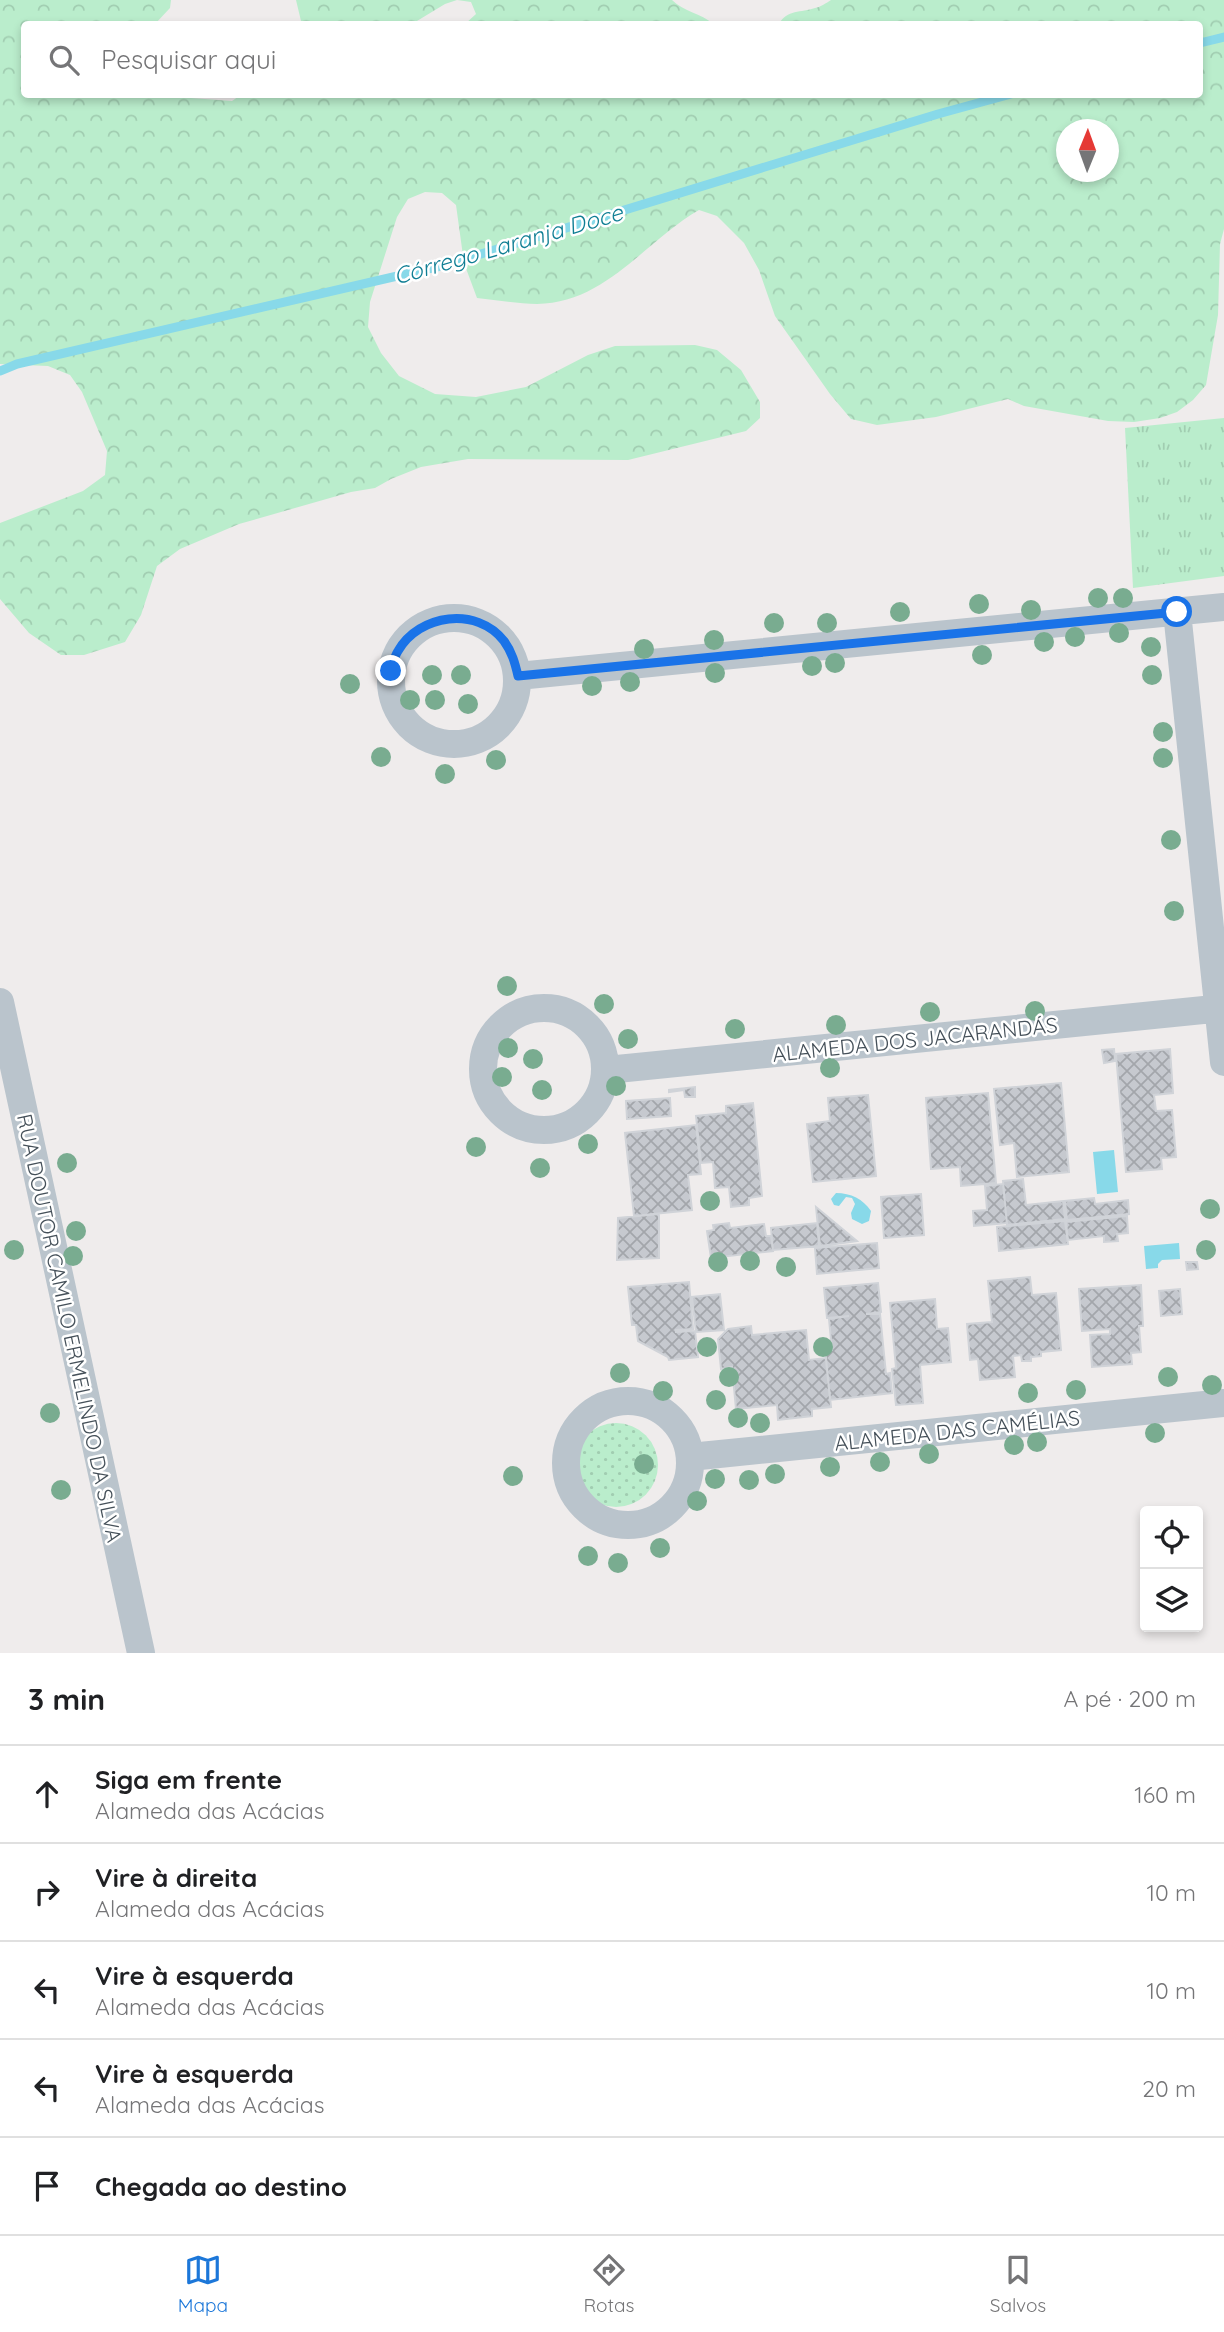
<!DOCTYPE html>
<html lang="pt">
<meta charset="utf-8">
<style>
body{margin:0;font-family:Quicksand,sans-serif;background:#f2f2f2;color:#202124}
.controls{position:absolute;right:21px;bottom:21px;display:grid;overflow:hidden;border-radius:7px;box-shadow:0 4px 10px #0003}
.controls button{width:63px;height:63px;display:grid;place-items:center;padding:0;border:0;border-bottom:2px solid #e0e0e0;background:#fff;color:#202124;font:35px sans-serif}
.compass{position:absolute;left:1056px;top:119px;width:63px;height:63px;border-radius:50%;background:#fff;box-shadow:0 4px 10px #0003;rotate:1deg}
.stop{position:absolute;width:21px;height:21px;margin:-16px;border:5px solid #1a73e8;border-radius:50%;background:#fff}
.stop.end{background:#1a73e8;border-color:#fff;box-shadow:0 2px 7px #0008}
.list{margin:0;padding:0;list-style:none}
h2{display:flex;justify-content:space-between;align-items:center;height:91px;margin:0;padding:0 28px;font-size:30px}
h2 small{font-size:23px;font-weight:400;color:#757577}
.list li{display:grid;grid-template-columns:46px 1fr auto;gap:21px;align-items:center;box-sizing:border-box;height:98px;padding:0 28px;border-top:2px solid #e0e0e0}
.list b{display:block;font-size:26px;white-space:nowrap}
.list p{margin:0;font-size:23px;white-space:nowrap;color:#757577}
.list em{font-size:23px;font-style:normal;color:#757577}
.icon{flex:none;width:38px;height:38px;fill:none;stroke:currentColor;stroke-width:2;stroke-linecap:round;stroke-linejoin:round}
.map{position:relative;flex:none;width:1224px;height:1653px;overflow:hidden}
.search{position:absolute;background:#fff;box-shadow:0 4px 10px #0003;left:21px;right:21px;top:21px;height:77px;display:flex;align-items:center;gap:18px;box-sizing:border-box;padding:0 24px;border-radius:7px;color:#757577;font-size:26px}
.sheet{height:581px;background:#fff}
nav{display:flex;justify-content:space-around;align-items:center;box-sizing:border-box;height:98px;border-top:2px solid #e0e0e0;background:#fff;font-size:19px;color:#757577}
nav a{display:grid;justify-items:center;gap:4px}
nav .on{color:#1c77d9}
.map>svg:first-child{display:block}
.grass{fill:url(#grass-dots)}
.forest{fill:url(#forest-crowns);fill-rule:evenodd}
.park{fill:url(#park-tufts)}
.water{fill:#88d9e9}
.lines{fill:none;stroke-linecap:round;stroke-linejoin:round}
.stream{stroke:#88d9e9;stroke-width:9}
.building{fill:url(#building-cross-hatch);stroke:#d0d3d8;stroke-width:2}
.street{stroke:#bac4cc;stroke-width:28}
.tree{fill:#79ac90}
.route{stroke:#1a73e8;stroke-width:9}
.labels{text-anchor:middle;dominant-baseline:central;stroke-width:5;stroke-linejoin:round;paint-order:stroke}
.street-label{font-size:21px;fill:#455059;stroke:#fff}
.water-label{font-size:23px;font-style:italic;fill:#0f7e94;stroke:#fff}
</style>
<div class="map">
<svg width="1224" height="1653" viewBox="0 0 1224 1653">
<defs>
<pattern id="grass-dots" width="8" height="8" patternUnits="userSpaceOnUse" patternTransform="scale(1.75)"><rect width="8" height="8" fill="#baedcc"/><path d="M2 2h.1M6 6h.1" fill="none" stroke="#a1cdb1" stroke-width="1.8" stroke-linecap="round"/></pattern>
<pattern id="forest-crowns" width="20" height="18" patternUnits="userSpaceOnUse" patternTransform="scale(1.75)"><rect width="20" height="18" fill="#baedcc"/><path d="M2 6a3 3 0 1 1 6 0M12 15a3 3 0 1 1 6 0" fill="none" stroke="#a1cdb1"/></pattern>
<pattern id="park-tufts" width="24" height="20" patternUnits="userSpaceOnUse" patternTransform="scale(1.75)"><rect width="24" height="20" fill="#baedcc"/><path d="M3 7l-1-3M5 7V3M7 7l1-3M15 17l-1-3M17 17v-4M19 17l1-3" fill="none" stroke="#a1cdb1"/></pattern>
<pattern id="building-cross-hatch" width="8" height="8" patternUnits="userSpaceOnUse" patternTransform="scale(1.75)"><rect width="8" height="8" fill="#c6c9cf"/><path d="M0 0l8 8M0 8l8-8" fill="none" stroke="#a3a6ab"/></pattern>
</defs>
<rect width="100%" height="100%" fill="#efecec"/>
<path class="grass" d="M574 1465a42 42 0 1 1 84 0a42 42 0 1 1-84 0Z"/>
<path class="forest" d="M0,0H171L170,8L155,24H24V94H173L191,98L232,101L242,94H1200V24H779C787,9 801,13 815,8C821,7 826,3 831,0H1224V229L1220,244L1218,315L1206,385L1193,400L1177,412L1160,418L1134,422L1108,421L1024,406L1008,399L936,417L877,425L851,419L830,394L775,316L759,270L744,243L717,216L699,210C645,241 606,303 537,304C518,304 497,300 477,298L464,263L456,205L442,193L425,192L408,199L397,217L370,302L368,327L381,353L399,376L435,394L476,397L526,387L588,355L615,346L695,345L717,350L741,370L760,402V418L746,431L628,460L468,459L421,467L391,479L375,488L351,492L239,524L180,549L157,566L141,615L125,642L84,655H61L29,633L0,599V523L83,491L105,475L107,451L82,392L70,375L48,366L0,364ZM1066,130H1108V172H1066Z
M296,0H672C684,12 701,13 713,24H465L476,14L471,2L457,0L445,4L412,24H304L301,21Z"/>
<path class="park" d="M1224,418V576L1133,588L1125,428Z"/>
<path class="water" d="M1114,1150L1118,1192L1097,1194L1093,1152Z
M836,1193C851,1193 863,1199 871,1211L869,1221L862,1224L852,1219L851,1213L855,1204L852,1198L846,1197L839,1206L834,1205L831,1199Z
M1179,1243L1180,1259L1162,1260L1158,1264V1268L1146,1269L1144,1246Z"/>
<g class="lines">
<path class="stream" d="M1200,43L1224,37
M0,371L17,364L445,265L938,114L1011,94"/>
</g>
<path class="building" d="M1114,1049L1115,1061L1104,1063L1102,1050Z
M1170,1049L1173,1093L1154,1095L1156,1111L1172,1110L1176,1157L1161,1158L1162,1169L1126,1172L1116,1054Z
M1061,1083L1069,1172L1017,1177L1014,1143L1000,1145L994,1089Z
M695,1087V1097H685L684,1090L669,1092V1090Z
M988,1093L996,1183L961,1186L960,1167L931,1169L926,1098Z
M868,1095L876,1176L813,1182L807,1124L830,1121L828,1098Z
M670,1098L671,1116L627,1119L626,1101Z
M753,1103L762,1196L749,1198V1205L731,1207L729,1187L715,1188L713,1162L701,1163L696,1116L726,1113V1106Z
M696,1125L701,1174L688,1175L692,1210L634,1216L625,1133Z
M1023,1179L1026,1205L1063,1201L1065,1219L1007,1225L1003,1181Z
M1003,1184L1007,1223L974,1226L973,1211L987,1210L985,1186Z
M921,1194L924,1235L884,1238L881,1197Z
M1094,1198L1095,1204L1128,1200L1129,1214L1067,1220L1065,1201Z
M816,1207L857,1241L820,1246Z
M659,1214V1258L617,1260L618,1218Z
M1127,1216L1128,1233L1117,1234L1118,1241L1104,1242V1236L1068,1240L1066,1222Z
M1065,1221L1068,1244L999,1251L997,1227Z
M729,1223L730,1228L764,1224L766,1236H771L773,1251L711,1258L707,1231L714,1230L713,1225Z
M817,1223L819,1246L773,1250L771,1228Z
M877,1243L879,1268L817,1274L815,1248Z
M1186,1262H1197L1198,1269L1187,1270Z
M1030,1277L1032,1295L1056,1293L1061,1350L1041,1352V1356L1031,1357V1361H1022L1021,1355L1013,1356L1015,1377L980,1380L978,1359L970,1360L967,1324L992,1322L988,1281Z
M689,1282L693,1329L676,1330V1332L695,1331L698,1357L669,1360L668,1357L638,1341L636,1325H632L628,1287Z
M878,1283L881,1312L866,1314H880L886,1374L890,1373L892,1393L830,1400L825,1350H832L829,1319L849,1316L827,1318L824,1288Z
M1141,1285L1143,1326H1139L1141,1352L1131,1353L1132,1364L1092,1367L1090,1335L1110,1334V1329L1082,1331L1079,1289Z
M1180,1289L1182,1314L1161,1316L1159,1291Z
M720,1294L724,1330L696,1332L692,1297Z
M935,1299L937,1329L948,1328L951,1362L920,1365L923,1403L896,1405L892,1369L896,1368L890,1303Z
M751,1326L752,1335L806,1330L809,1360L826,1358L831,1407L812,1409V1416L778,1420L777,1405L736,1409L732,1367L721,1369L718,1339L728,1329Z"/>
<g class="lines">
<path class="street" d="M1177,612L1224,1062
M391 681a63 63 0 1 1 126 0a63 63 0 1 1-126 0Z
M518,676L1224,607
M0,1002L141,1653
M483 1069a61 61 0 1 1 122 0a61 61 0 1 1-122 0Z
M607,1070L1224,1008
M566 1463a62 62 0 1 1 124 0a62 62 0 1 1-124 0Z
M690,1457L1224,1403"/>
</g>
<g class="tree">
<circle cx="1098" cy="598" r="10"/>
<circle cx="1123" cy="598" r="10"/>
<circle cx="979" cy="604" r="10"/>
<circle cx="1031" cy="610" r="10"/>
<circle cx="900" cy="612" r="10"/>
<circle cx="774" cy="623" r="10"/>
<circle cx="827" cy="623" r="10"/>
<circle cx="1119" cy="633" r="10"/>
<circle cx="1075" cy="637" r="10"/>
<circle cx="714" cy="640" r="10"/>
<circle cx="1044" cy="642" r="10"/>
<circle cx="1151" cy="647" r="10"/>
<circle cx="644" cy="649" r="10"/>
<circle cx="982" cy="655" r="10"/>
<circle cx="835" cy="663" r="10"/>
<circle cx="812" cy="666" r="10"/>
<circle cx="715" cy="673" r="10"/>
<circle cx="432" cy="675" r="10"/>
<circle cx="461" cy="675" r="10"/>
<circle cx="1152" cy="675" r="10"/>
<circle cx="630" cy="682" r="10"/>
<circle cx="350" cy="684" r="10"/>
<circle cx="592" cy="686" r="10"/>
<circle cx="410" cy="700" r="10"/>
<circle cx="435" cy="700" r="10"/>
<circle cx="468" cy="704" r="10"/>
<circle cx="1163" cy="732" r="10"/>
<circle cx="381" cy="757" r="10"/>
<circle cx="1163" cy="758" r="10"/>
<circle cx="496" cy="760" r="10"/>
<circle cx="445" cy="774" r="10"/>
<circle cx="1171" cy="840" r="10"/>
<circle cx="1174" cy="911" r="10"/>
<circle cx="507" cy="986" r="10"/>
<circle cx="604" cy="1004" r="10"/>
<circle cx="1035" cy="1011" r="10"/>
<circle cx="930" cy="1012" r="10"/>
<circle cx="836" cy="1025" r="10"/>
<circle cx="735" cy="1029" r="10"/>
<circle cx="628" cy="1039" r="10"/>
<circle cx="508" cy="1048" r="10"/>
<circle cx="533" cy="1059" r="10"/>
<circle cx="830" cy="1068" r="10"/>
<circle cx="502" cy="1077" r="10"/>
<circle cx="616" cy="1086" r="10"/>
<circle cx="542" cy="1090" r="10"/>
<circle cx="588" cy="1144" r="10"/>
<circle cx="476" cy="1147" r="10"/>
<circle cx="67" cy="1163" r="10"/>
<circle cx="540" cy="1168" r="10"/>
<circle cx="710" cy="1201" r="10"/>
<circle cx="1210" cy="1209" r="10"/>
<circle cx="76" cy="1231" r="10"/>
<circle cx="14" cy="1250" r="10"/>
<circle cx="1206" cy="1250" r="10"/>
<circle cx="73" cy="1256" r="10"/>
<circle cx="750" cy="1261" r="10"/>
<circle cx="718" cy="1262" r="10"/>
<circle cx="786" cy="1267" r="10"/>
<circle cx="707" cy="1347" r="10"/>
<circle cx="823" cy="1347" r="10"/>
<circle cx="620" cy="1373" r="10"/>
<circle cx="729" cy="1377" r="10"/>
<circle cx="1168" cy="1377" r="10"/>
<circle cx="1212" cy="1385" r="10"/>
<circle cx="1076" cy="1390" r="10"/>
<circle cx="663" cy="1391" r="10"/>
<circle cx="1028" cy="1393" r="10"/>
<circle cx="716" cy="1400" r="10"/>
<circle cx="50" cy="1413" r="10"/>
<circle cx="738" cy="1418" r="10"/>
<circle cx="760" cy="1423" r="10"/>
<circle cx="1155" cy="1433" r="10"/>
<circle cx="1037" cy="1442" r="10"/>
<circle cx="1014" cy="1445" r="10"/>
<circle cx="929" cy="1454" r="10"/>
<circle cx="880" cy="1462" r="10"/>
<circle cx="644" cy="1464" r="10"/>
<circle cx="830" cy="1467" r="10"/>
<circle cx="775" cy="1474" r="10"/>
<circle cx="513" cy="1476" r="10"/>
<circle cx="715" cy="1479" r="10"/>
<circle cx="749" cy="1480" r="10"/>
<circle cx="61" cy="1490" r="10"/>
<circle cx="697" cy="1501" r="10"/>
<circle cx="660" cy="1548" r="10"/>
<circle cx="588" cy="1556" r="10"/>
<circle cx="618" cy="1563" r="10"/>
</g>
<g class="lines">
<path class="route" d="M391,671C393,665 394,657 398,651C419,614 477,606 504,641C512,652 515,663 518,676L1177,612"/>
</g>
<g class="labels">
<g class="street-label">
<text transform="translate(915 1039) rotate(-6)">ALAMEDA DOS JACARANDÁS</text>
<text transform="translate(70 1328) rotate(78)">RUA DOUTOR CAMILO ERMELINDO DA SILVA</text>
<text transform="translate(957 1430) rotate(-6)">ALAMEDA DAS CAMÉLIAS</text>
</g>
<g class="water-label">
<text transform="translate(508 244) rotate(-16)">Córrego Laranja Doce</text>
</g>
</g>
</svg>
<div class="controls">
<button><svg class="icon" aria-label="locate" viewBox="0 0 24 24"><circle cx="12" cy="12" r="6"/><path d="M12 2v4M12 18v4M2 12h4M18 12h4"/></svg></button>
<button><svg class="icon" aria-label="layers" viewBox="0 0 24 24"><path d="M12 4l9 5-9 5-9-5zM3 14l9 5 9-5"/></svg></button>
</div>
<svg class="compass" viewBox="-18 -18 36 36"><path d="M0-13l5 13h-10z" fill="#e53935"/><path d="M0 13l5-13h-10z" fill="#757577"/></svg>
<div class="stop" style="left:1177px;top:612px"></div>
<div class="stop end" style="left:391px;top:671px"></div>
<div class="search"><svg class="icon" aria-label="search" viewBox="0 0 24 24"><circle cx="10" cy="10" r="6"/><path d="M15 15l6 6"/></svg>Pesquisar aqui</div>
</div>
<section class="sheet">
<h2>3 min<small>A pé · 200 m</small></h2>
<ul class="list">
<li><svg class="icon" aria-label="ahead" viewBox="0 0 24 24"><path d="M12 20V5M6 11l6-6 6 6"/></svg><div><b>Siga em frente</b><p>Alameda das Acácias</p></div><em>160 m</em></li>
<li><svg class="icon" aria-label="right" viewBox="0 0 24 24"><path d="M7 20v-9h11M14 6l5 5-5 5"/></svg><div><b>Vire à direita</b><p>Alameda das Acácias</p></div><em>10 m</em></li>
<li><svg class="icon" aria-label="left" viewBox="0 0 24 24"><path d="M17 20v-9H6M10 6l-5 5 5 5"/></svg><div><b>Vire à esquerda</b><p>Alameda das Acácias</p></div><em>10 m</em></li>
<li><svg class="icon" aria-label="left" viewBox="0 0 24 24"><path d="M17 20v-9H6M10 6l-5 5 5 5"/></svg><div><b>Vire à esquerda</b><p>Alameda das Acácias</p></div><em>20 m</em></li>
<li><svg class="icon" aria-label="arrive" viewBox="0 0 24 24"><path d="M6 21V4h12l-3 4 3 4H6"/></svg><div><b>Chegada ao destino</b></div></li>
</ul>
</section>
<nav>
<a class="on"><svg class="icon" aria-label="map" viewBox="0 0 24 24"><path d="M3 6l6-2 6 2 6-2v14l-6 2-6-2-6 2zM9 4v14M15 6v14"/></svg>Mapa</a>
<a><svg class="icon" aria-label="directions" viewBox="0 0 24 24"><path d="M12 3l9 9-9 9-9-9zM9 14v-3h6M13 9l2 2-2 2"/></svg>Rotas</a>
<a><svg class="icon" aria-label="saved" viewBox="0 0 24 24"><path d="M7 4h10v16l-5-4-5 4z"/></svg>Salvos</a>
</nav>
